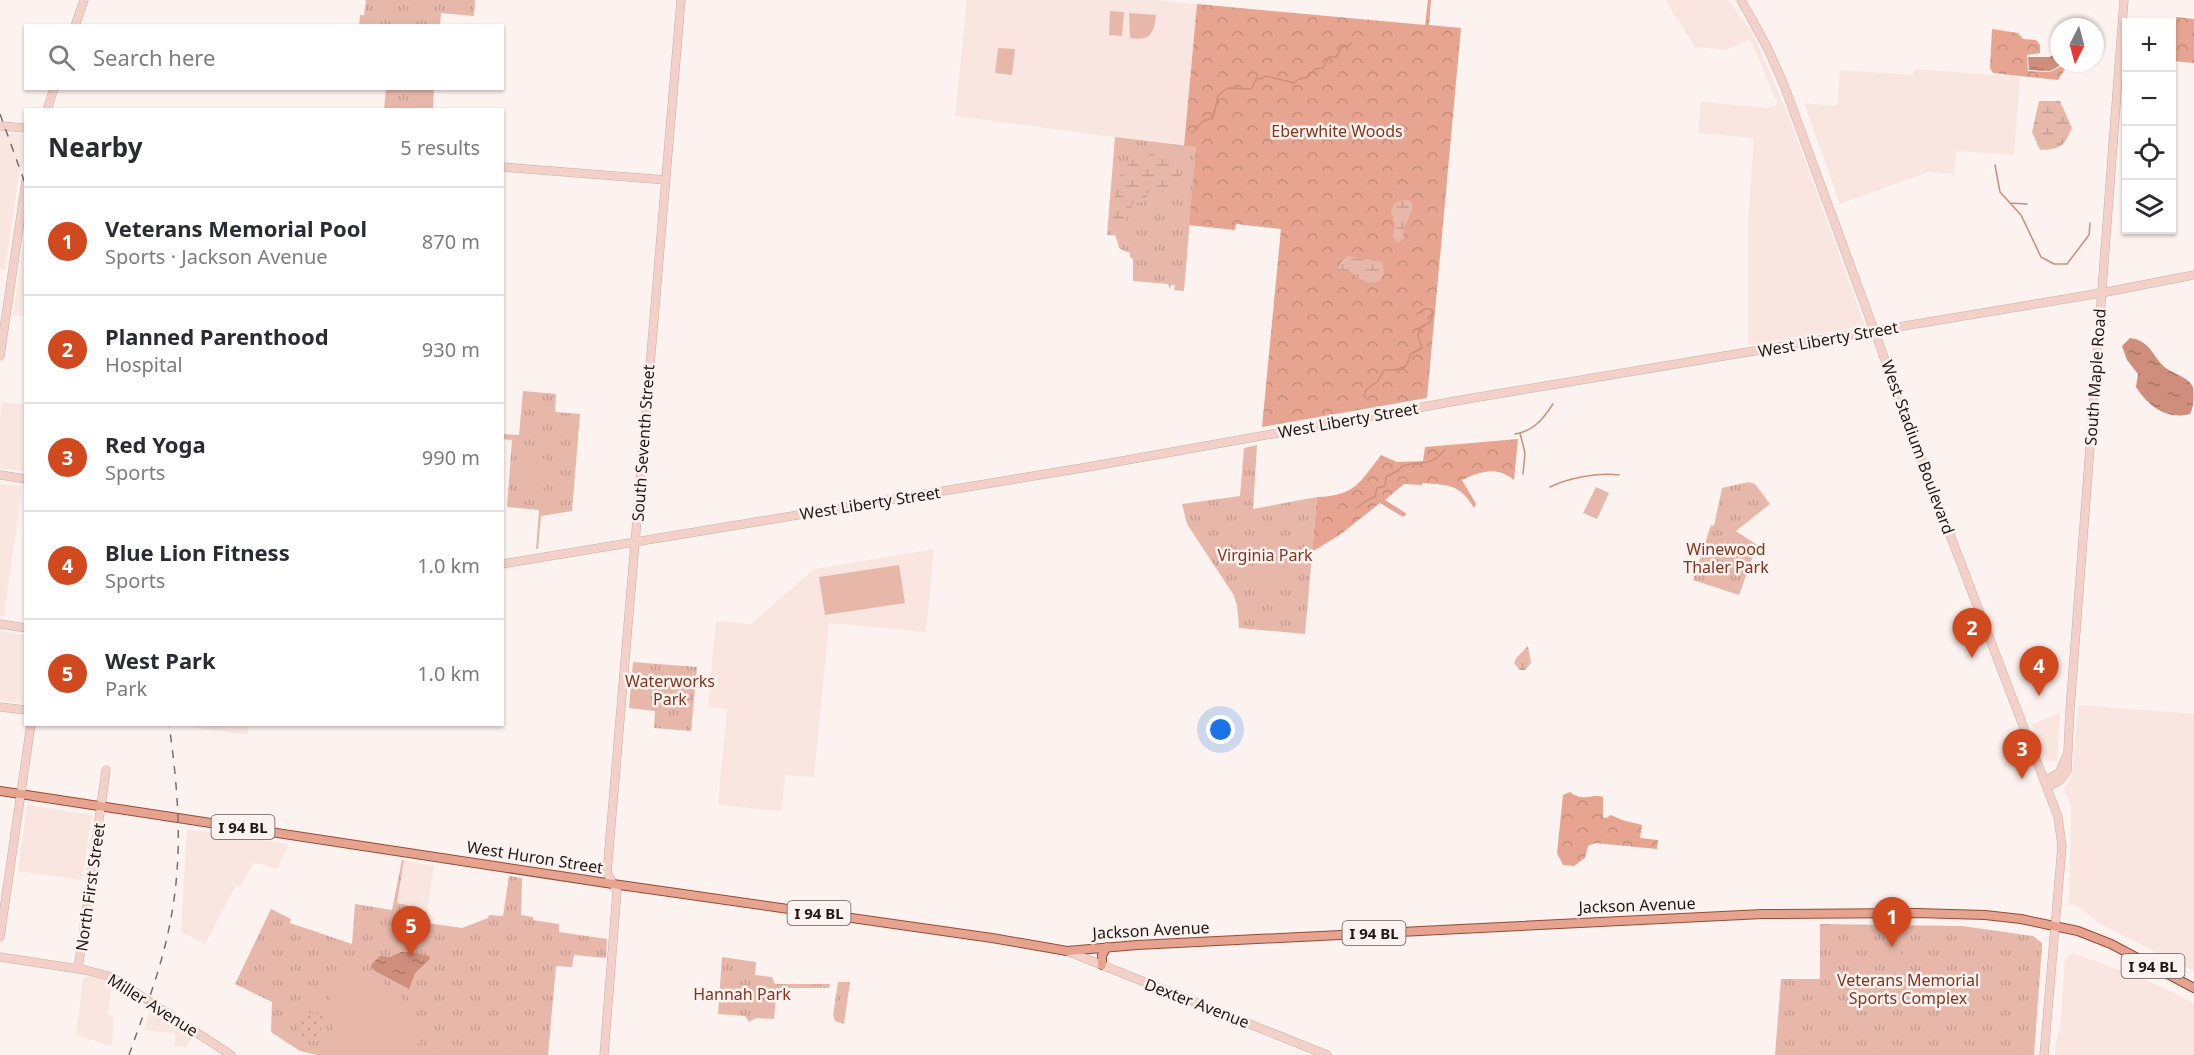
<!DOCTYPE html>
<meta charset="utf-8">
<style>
body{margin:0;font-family:"Noto Sans",sans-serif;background:#f2f2f3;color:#2b2b33}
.controls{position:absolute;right:18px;top:18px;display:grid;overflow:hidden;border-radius:0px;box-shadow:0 2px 4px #0004}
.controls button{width:54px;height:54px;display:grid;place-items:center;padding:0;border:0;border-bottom:2px solid #e1e1e2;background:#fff;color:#2b2b33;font:30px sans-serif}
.compass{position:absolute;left:2050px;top:18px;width:54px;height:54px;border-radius:50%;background:#fff;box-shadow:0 2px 4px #0004;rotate:186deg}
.you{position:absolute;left:1221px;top:730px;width:21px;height:21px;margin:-15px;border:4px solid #fff;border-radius:50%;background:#1a73e8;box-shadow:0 0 0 9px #1a73e833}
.badge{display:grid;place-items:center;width:39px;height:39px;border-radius:50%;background:#d1491e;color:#fff;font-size:20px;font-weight:700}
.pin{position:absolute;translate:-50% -50px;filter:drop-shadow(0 2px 3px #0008)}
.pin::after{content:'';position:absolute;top:32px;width:21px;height:18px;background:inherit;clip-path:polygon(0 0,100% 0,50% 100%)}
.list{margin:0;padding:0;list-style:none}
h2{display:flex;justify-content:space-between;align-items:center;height:78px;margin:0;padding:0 24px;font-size:26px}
h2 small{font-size:20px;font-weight:400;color:#7c7c81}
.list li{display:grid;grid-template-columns:39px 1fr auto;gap:18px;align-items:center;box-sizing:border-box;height:108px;padding:0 24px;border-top:2px solid #e1e1e2}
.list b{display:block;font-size:22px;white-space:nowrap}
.list p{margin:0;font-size:20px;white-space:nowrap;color:#7c7c81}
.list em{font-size:20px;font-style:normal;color:#7c7c81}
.icon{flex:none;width:33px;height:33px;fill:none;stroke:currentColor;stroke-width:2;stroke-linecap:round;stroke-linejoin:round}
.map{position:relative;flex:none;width:2194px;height:1055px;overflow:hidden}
.search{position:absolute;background:#fff;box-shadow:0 2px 4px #0004;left:24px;top:24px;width:480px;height:66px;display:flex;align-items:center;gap:15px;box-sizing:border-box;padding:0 21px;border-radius:0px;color:#7c7c81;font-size:22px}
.panel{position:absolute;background:#fff;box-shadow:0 2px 4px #0004;left:24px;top:108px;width:480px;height:618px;border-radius:0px}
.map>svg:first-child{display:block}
.built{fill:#fae6e0}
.grass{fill:url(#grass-tufts)}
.forest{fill:url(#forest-crowns)}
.wetland{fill:url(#wetland-marsh)}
.garden{fill:url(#garden-dots)}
.pitch{fill:#e7b8aa}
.water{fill:url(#water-ripples)}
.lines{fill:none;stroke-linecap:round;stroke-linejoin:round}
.stream{stroke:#cf8e7b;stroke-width:1.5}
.secondary-casing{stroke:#c8b0a9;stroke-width:9}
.primary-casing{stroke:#974b35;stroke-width:10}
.secondary{stroke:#f3d1c8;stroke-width:8}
.primary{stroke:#e6a390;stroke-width:8}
.rail{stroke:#786e6c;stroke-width:1.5;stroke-dasharray:8 8;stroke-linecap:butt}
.labels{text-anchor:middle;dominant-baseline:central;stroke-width:5;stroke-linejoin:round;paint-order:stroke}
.shield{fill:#fcf2ef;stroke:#635957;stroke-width:1.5}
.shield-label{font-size:15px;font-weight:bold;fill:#211816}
.park-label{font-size:16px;fill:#82341d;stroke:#fcf2ef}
.street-label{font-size:16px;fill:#211816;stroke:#fcf2ef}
</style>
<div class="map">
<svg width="2194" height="1055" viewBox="0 0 2194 1055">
<defs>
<pattern id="grass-tufts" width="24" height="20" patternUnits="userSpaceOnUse" patternTransform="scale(1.5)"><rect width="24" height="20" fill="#e7b8aa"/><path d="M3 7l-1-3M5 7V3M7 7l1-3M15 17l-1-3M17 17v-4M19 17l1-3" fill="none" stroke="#c69d92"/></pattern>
<pattern id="forest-crowns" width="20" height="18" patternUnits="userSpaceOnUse" patternTransform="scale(1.5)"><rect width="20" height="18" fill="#e6a491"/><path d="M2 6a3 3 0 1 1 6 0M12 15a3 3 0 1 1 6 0" fill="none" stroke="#c58c7c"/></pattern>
<pattern id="wetland-marsh" width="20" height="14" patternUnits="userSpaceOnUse" patternTransform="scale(1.5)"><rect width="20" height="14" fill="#e7b8aa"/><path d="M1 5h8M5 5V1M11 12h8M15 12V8" fill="none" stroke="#c69d92"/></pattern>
<pattern id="garden-dots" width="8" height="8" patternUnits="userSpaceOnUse" patternTransform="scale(1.5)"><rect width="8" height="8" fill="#e7b8aa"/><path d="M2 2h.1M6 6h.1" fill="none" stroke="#c69d92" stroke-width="1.8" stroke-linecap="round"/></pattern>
<pattern id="water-ripples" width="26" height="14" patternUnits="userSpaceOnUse" patternTransform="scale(1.5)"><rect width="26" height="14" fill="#cf8e7b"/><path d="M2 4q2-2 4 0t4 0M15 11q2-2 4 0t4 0" fill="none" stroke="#a87364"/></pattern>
</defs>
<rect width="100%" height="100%" fill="#fcf2ef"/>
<path class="built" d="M967,0H1153L1197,4L1184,146L955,116Z
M1669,0H1728L1753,34L1789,117L1865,326L1748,345V220L1754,138L1698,133L1701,102L1769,108L1778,105L1750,39L1727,50L1695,47L1666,2Z
M1914,69L2020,77L2014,155L1956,151L1954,174L1928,172L1840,204L1804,103L1837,106L1840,70L1913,75Z
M0,132L26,135L25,156L19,174L5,270L0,269Z
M25,230L26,316H25L13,315Z
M2,402L25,405V472L0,468V418Z
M0,484L22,487L4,617L0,616Z
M934,549L926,632L829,623L814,777L785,775L782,811L718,805L727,709L708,707L716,621L751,624L814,569Z
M0,631L25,635V704L0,700Z
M2078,705L2194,714V971L2100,924L2079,907L2069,904L2071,805L2064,790L2072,776Z
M2060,713L2057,761H2046L2032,724Z
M178,725L249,724V725L247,735Z
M27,805L92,815L82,880L18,871Z
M187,829L289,844L277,869L254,862L240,887L236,885L205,944L181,932Z
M404,860L434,866L427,912L409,909L410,906L397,903Z
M2073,953L2144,979L2194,1003V1055H2055L2056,1041L2060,1029L2065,959Z
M87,976L104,979L112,986L108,1014L113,1016V1033L111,1046L76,1035L83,979Z
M151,1006L194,1034L186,1047L174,1046L175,1033L144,1030Z"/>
<path class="grass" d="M366,0H475L474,16L441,13L440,25L359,26L360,15H364Z
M386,89H434L433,109H384Z
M1115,137L1196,147L1184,291L1174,290L1175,285H1171L1170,289L1168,284L1133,281V259L1130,257V253L1120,249L1115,235H1107Z
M523,391L556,394L555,412L580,414L572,511L541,516L538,549H536L539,510L507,507L512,440L503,439L502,434L519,435Z
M1257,445L1253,509L1317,497L1305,634L1239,628L1237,605L1233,594L1187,524L1182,504L1240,496L1244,448Z
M1749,482L1755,484L1770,504L1736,531L1757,545L1739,595L1693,580L1711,525L1714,526L1722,488Z
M633,662L697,667L691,731L654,728L655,711L629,708Z
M402,860H404L397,903L410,906L409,909L427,912L426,923L462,928L488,918L489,915L503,916L509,876L522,878L521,915L533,917V920L559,924V932L607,939L606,958L574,955L572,967L556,966L548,1055H317L300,1051L271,1032L272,1002L235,984L271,909L291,919L290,923L352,944L355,904L392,910Z
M1820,924L1962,926L2033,936L2042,943V946L2034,1055H1775L1781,979H1820Z
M722,957L756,962L755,975L772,977L775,984H830L829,988H777L774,1019L756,1018L749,1022L745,1016L718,1014Z
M838,982H850L844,1024L835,1021L833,1015Z"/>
<path class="forest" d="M1428,0H1431L1429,25L1461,28L1427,398L1262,427L1281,229L1236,224L1235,230L1189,225L1196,147L1184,146L1197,4L1425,25Z
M2176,17L2194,19V63L2172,61Z
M1992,29L2018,33L2023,39L2036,40L2040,45V53L2027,55L2028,71L2050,72L2064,65L2067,66L2058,80L1993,73L1990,68Z
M1518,439L1514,480C1497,466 1481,471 1462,480L1476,504L1474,508C1460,484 1449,485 1422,483V485L1404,484L1385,500L1407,514L1403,517L1380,503L1341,534L1312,552L1317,497C1355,496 1360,482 1381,455L1397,462L1423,461L1425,447Z
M1570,792C1584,803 1590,793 1603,797V817L1606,818L1611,815L1622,820L1642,825L1640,838L1658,840L1657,849L1595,843L1588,846L1585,858L1574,866L1563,865L1557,853L1563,795Z"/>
<path class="wetland" d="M2039,101H2060L2072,128C2064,147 2061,149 2040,150L2032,132Z
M1154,153H1168L1178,157C1185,195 1176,186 1148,192L1145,201L1133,203L1124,225L1120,227L1114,225L1112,215L1116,210C1112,187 1119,170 1138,155L1145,156Z
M1408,200L1413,204C1412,217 1401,225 1404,239L1397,243L1393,236L1395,226L1391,210C1395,202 1399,200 1408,200Z
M1347,256L1382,262C1388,278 1378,287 1363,281C1358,279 1355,274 1350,272C1345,270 1341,271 1336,272L1341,262Z
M1528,646L1531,663L1525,670H1520L1514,663L1517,657Z"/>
<path class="garden" d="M303,1012L326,1015L325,1024H322L320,1042L296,1037Z"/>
<path class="pitch" d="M1110,11L1124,12L1122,36L1109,35Z
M1129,13L1156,15C1154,34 1150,41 1130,38Z
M998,48L1015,49L1012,75L995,73Z
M524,457L546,459L543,496L521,494Z
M1596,487L1609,493L1597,519L1583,513Z
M1290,537L1298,579L1256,586C1249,557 1261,542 1290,537Z
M899,565L905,603L825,615L819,577Z
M1891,936H1901V957L1867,956L1868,949L1871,943L1880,940V951L1882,952L1883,945H1891Z
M338,973C346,973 355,972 362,974C393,981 420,1012 420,1043L369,1055L335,1054L329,979L331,975Z
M307,987L322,989L319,1012L304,1011Z
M1926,1049L2005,1055H1926Z"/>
<path class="water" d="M2059,52V63H2074L2063,64L2050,71L2029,70L2028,57H2049Z
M2130,338C2153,341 2153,361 2169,370C2177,375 2189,378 2193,387C2194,395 2194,407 2190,414C2167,420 2149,407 2136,387L2138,374L2127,360L2122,346Z
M401,952H411L429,956L430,959L415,973L409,989L375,971L371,967L372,964L380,956L390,957Z"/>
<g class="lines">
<path class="stream" d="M1192,133L1203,121L1213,118L1218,96L1227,88L1251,89L1257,78L1261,79L1266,76L1294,83L1299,79L1306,78L1315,69L1323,68L1329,57H1336L1342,47L1349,46L1351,43
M1995,165L2000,192L2021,215L2041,257L2054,264H2067L2089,235L2090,223
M2010,203L2027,204
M1366,398L1364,395L1366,390L1377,382L1384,370H1395L1406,366L1411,354L1422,348L1418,336L1420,328L1430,322L1433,312L1430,309H1425L1417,314
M1520,433L1525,453L1523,474
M1515,434C1534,431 1543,419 1553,404
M1550,487C1568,478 1599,472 1619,475
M1356,508C1362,505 1368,498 1375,497L1377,488L1385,486L1386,477L1399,470L1401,467C1419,459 1430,470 1445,449"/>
<defs>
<path id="secondary" d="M1741,0L1767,47L1784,85L1931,485L2058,817L2062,846L2044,1055
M75,26L84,0
M47,110L54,88
M0,126L26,128
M502,167L666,180
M0,356L26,181
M0,475L26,479
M502,564L1088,467L1467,399L2101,293L2194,275
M0,624L26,628
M0,707L26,710
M2045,781L2059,773L2067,755
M2048,787L2060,780L2067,771L2070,710L2124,0
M0,937L31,724
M1067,951L1327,1055
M0,957L85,970L112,977L231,1055
M78,969L106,770
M604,1055L617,891L607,873L681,0"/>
<path id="primary" d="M0,791L613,884L992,938L1067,951L1137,945L1763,914L1917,913L1985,915L2021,919L2078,931L2111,944L2194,988
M1102,965V955L1107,947"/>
</defs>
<use href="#secondary" class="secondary-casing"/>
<use href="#primary" class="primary-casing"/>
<use href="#secondary" class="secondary"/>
<use href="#primary" class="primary"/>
<path class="rail" d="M0,114L26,186
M129,1055C143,1015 159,975 168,933C184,860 179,797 169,724"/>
</g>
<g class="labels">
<g class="shield">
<rect x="211.5" y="815" width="63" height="24" rx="4.5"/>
<rect x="787.5" y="901" width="63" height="24" rx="4.5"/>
<rect x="1342.5" y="921" width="63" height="24" rx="4.5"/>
<rect x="2121.5" y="954" width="63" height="24" rx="4.5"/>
</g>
<g class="shield-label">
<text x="243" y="827">I 94 BL</text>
<text x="819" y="913">I 94 BL</text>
<text x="1374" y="933">I 94 BL</text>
<text x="2153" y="966">I 94 BL</text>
</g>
<g class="park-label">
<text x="1337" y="131">Eberwhite Woods</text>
<text x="1726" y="549">Winewood<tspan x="1726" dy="18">Thaler Park</tspan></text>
<text x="1265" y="555">Virginia Park</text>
<text x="670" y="681">Waterworks<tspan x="670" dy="18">Park</tspan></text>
<text x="1908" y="980">Veterans Memorial<tspan x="1908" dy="18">Sports Complex</tspan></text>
<text x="742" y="994">Hannah Park</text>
</g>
<g class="street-label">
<text transform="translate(1828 339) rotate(-10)">West Liberty Street</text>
<text transform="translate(2095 377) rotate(-86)">South Maple Road</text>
<text transform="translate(1348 420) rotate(-10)">West Liberty Street</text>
<text transform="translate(643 443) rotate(-86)">South Seventh Street</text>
<text transform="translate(1918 447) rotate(70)">West Stadium Boulevard</text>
<text transform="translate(870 503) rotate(-9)">West Liberty Street</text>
<text transform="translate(535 857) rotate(9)">West Huron Street</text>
<text transform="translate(90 887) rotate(-82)">North First Street</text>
<text transform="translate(1637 905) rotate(-2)">Jackson Avenue</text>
<text transform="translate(1151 930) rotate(-3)">Jackson Avenue</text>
<text transform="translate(1197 1003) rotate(21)">Dexter Avenue</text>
<text transform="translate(153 1005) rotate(32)">Miller Avenue</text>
</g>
</g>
</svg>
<div class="controls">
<button>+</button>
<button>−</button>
<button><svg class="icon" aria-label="locate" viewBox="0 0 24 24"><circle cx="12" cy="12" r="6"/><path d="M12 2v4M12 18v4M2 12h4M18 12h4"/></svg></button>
<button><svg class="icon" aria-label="layers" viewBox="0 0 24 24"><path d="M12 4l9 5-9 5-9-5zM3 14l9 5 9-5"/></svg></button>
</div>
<svg class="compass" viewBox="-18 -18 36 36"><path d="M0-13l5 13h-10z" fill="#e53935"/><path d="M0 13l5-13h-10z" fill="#7c7c81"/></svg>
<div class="you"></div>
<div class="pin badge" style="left:1892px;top:947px">1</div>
<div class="pin badge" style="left:1972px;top:658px">2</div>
<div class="pin badge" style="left:2022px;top:779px">3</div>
<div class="pin badge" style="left:2039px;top:696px">4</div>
<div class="pin badge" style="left:411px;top:956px">5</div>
<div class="search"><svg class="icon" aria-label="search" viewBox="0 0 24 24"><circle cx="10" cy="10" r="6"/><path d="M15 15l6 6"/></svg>Search here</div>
<section class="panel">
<h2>Nearby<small>5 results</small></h2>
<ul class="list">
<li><span class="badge">1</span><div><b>Veterans Memorial Pool</b><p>Sports · Jackson Avenue</p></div><em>870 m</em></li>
<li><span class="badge">2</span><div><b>Planned Parenthood</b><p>Hospital</p></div><em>930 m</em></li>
<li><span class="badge">3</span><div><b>Red Yoga</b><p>Sports</p></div><em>990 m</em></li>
<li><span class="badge">4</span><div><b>Blue Lion Fitness</b><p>Sports</p></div><em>1.0 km</em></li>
<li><span class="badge">5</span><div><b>West Park</b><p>Park</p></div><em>1.0 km</em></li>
</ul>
</section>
</div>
